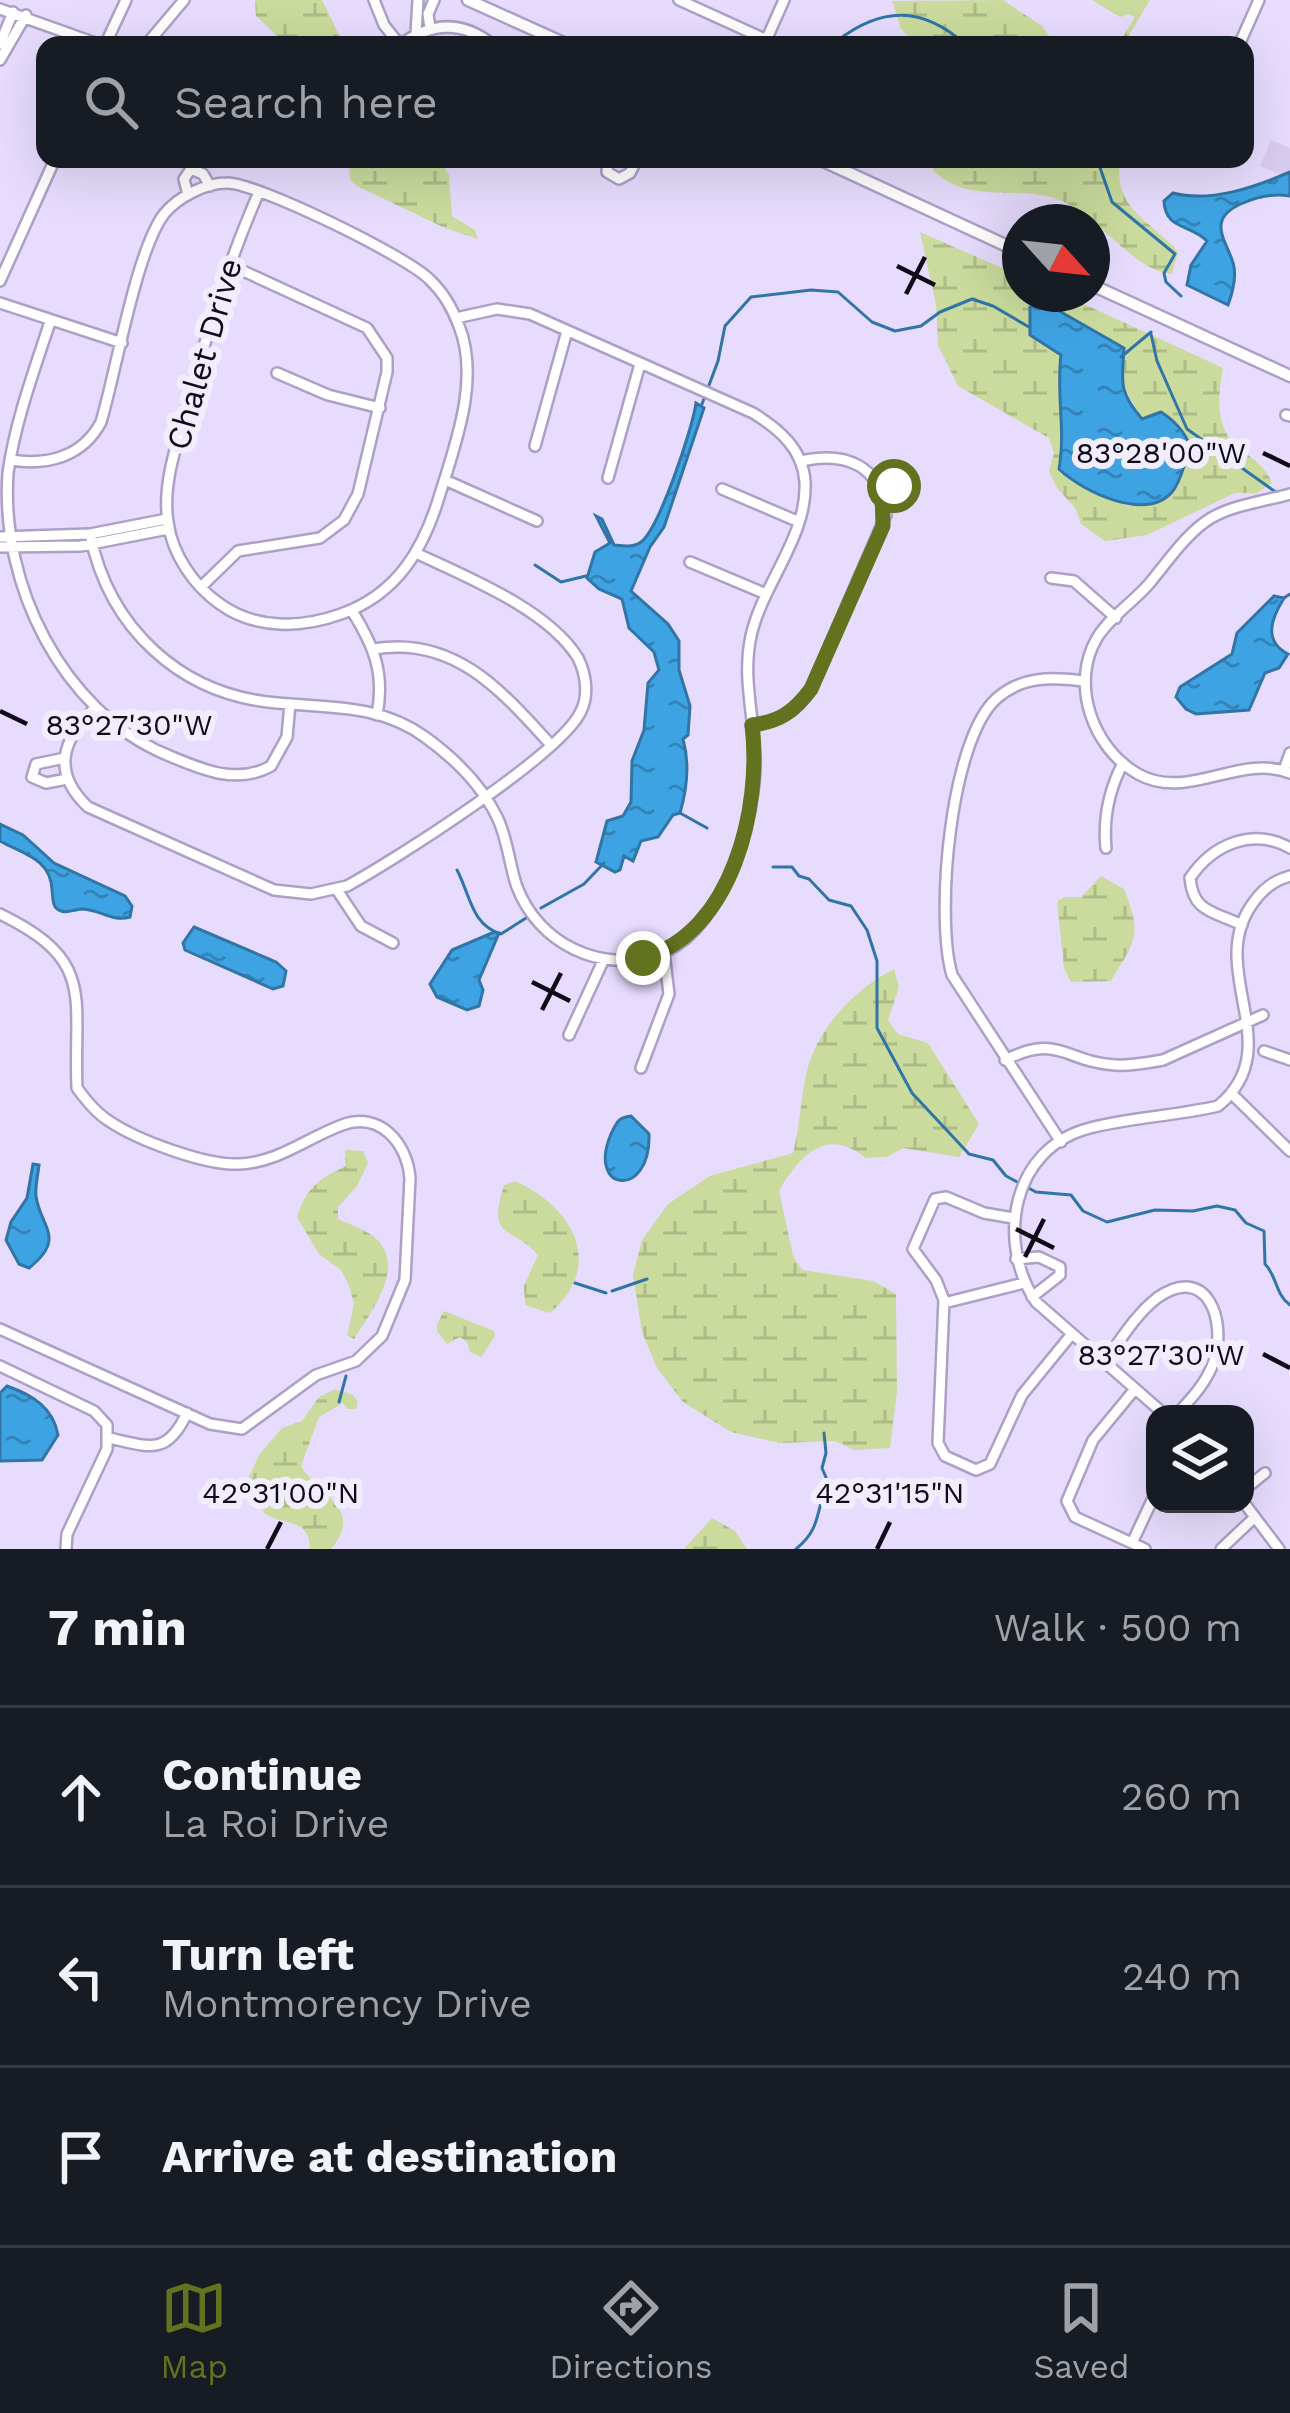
<!DOCTYPE html>
<meta charset="utf-8">
<style>
body{margin:0;font-family:"Work Sans",sans-serif;background:#20242c;color:#f1f3f6}
.controls{position:absolute;right:36px;bottom:36px;display:grid;overflow:hidden;border-radius:24px;box-shadow:0 12px 48px #0002}
.controls button{width:108px;height:108px;display:grid;place-items:center;padding:0;border:0;border-bottom:3px solid #363941;background:#171b24;color:#f1f3f6;font:60px sans-serif}
.compass{position:absolute;left:1002px;top:204px;width:108px;height:108px;border-radius:50%;background:#171b24;box-shadow:0 12px 48px #0002;rotate:117deg}
.stop{position:absolute;width:36px;height:36px;margin:-27px;border:9px solid #62721f;border-radius:50%;background:#fff}
.stop.end{background:#62721f;border-color:#fff;box-shadow:0 3px 12px #0008}
.list{margin:0;padding:0;list-style:none}
h2{display:flex;justify-content:space-between;align-items:center;height:156px;margin:0;padding:0 48px;font-size:51px}
h2 small{font-size:39px;font-weight:400;color:#9ea1a6}
.list li{display:grid;grid-template-columns:78px 1fr auto;gap:36px;align-items:center;box-sizing:border-box;height:180px;padding:0 48px;border-top:3px solid #363941}
.list b{display:block;font-size:45px;white-space:nowrap}
.list p{margin:0;font-size:39px;white-space:nowrap;color:#9ea1a6}
.list em{font-size:39px;font-style:normal;color:#9ea1a6}
.icon{flex:none;width:66px;height:66px;fill:none;stroke:currentColor;stroke-width:2;stroke-linecap:round;stroke-linejoin:round}
.map{position:relative;flex:none;width:1290px;height:1549px;overflow:hidden}
.search{position:absolute;background:#171b24;box-shadow:0 12px 48px #0002;left:36px;right:36px;top:36px;height:132px;display:flex;align-items:center;gap:30px;box-sizing:border-box;padding:0 42px;border-radius:24px;color:#9ea1a6;font-size:45px}
.sheet{height:696px;background:#171b24}
nav{display:flex;justify-content:space-around;align-items:center;box-sizing:border-box;height:168px;border-top:3px solid #363941;background:#171b24;font-size:33px;color:#9ea1a6}
nav a{display:grid;justify-items:center;gap:6px}
nav .on{color:#62721f}
.map>svg:first-child{display:block}
.built{fill:#d8ccf1}
.wetland{fill:url(#wetland-marsh);fill-rule:evenodd}
.water{fill:url(#water-ripples);stroke:#3075a6;stroke-width:3}
.lines{fill:none;stroke-linecap:round;stroke-linejoin:round}
.stream{stroke:#3075a6;stroke-width:3}
.minor-casing{stroke:#ada0c6;stroke-width:14}
.major-casing{stroke:#ada0c6;stroke-width:15}
.minor{stroke:#fff;stroke-width:9}
.major{stroke:#fff;stroke-width:10}
.route{stroke:#62721f;stroke-width:15}
.ticks{fill:none;stroke:#100b19;stroke-width:4.5}
.labels{text-anchor:middle;dominant-baseline:central;stroke-width:12;stroke-linejoin:round;paint-order:stroke}
.street-label{font-size:33px;fill:#100b19;stroke:#f2edfd}
.ticks-label{font-size:30px;text-anchor:middle;fill:#100b19;stroke:#f2edfd;stroke-width:12;stroke-linejoin:round;paint-order:stroke}
</style>
<div class="map">
<svg width="1290" height="1549" viewBox="0 0 1290 1549">
<defs>
<pattern id="wetland-marsh" width="20" height="14" patternUnits="userSpaceOnUse" patternTransform="scale(3)"><rect width="20" height="14" fill="#cadb9d"/><path d="M1 5h8M5 5V1M11 12h8M15 12V8" fill="none" stroke="#acbb87"/></pattern>
<pattern id="water-ripples" width="26" height="14" patternUnits="userSpaceOnUse" patternTransform="scale(3)"><rect width="26" height="14" fill="#3ea3e2"/><path d="M2 4q2-2 4 0t4 0M15 11q2-2 4 0t4 0" fill="none" stroke="#3383b6"/></pattern>
</defs>
<rect width="100%" height="100%" fill="#e7dcfd"/>
<path class="built" d="M1271,140L1290,148V179L1260,166Z"/>
<path class="wetland" d="M255,0H322L344,45H287L256,16Z
M1003,0L1042,26L1056,45H916L901,29L892,1Z
M1092,0H1150L1123,45H1086L1121,40L1135,17L1128,14L1120,17Z
M349,159H439L449,175L452,216L475,230L478,239L445,228L357,186L350,180Z
M933,159H1120C1113,211 1151,219 1178,252L1172,274C1134,272 1097,213 1057,199C1017,185 967,205 933,170Z
M920,232L1020,276V294H1062L1223,368C1219,388 1216,415 1227,434C1239,454 1263,459 1272,483L1257,493H1235L1147,535L1105,541L1081,524L1076,509L1057,488L1049,471L1054,453L1049,438L958,386L938,345L936,305ZM1047,304L1105,336L1123,366L1120,380L1142,419L1178,423L1191,447L1177,487L1128,506L1072,482L1059,470C1066,430 1057,394 1061,354L1050,346Z
M1101,876L1124,889C1143,936 1135,940 1111,981L1071,982L1064,968L1057,902L1064,897H1081Z
M894,969L899,987L888,1020L898,1034L928,1043L979,1124L959,1157L903,1148L887,1157L866,1158C826,1126 801,1155 779,1190L793,1256L802,1270L873,1281L896,1294L897,1392L890,1448L854,1450L835,1441L779,1443L731,1432L683,1402L657,1368L642,1332L633,1275L642,1240L668,1204L710,1176L793,1153C801,1124 801,1083 811,1058C826,1019 858,988 894,969Z
M345,1150L363,1151L368,1163L357,1186L338,1207V1219C349,1224 363,1229 373,1236C409,1264 371,1312 354,1339L347,1335L354,1304L349,1286L341,1270L319,1254L297,1217C306,1187 321,1178 346,1166Z
M515,1181C573,1207 606,1265 550,1313L525,1305L524,1286L538,1255C513,1225 486,1242 504,1185Z
M444,1311L494,1331L495,1336L481,1357L470,1352L467,1342L460,1337L447,1344L437,1331V1324Z
M335,1389L353,1395L358,1402L356,1409H347L343,1403L319,1417L301,1466C319,1496 365,1508 331,1549H310C309,1517 286,1527 264,1513L261,1501L253,1495L238,1497L233,1492L250,1475L259,1455L282,1428L302,1421L319,1397Z
M712,1518L735,1531L747,1549H684Z"/>
<path class="water" d="M1290,172V196C1273,193 1259,196 1243,203C1202,220 1230,244 1234,267C1236,278 1232,294 1228,305L1187,285L1191,265L1207,241C1191,224 1165,230 1164,201L1173,193C1211,203 1255,187 1290,172Z
M1047,304L1124,348C1122,382 1118,391 1142,419L1161,412C1176,422 1183,430 1191,447C1184,461 1182,481 1172,492C1146,522 1083,492 1059,469C1066,430 1056,394 1061,355L1030,335V307Z
M696,403L704,408L664,527L650,547L631,591L668,624L679,641V670L690,706L688,735L683,739C690,764 687,789 680,813L673,815L658,837L641,841L633,861L624,856L620,870L615,872L596,862L607,821L623,816L631,802L632,761L644,730L648,683L659,670L654,652L629,628L622,599L599,589L587,578L595,552L610,543L596,516L602,519L614,545C623,546 633,548 641,542C659,529 693,427 696,403Z
M1274,596L1284,598C1271,619 1263,641 1288,654L1279,668L1265,673L1249,710L1196,714L1186,709L1176,697L1180,687L1232,654L1237,633Z
M0,824L23,835L54,863L125,896L132,906L130,917C112,922 101,910 83,909C74,909 64,916 56,908C52,904 53,895 52,890C51,859 24,854 0,841Z
M194,927L276,962L286,971L283,986L273,989L185,950L183,943Z
M494,932L499,933L479,980L483,990L479,1006L467,1010L437,997L430,984L452,950Z
M631,1116L649,1134C651,1200 586,1192 611,1134C617,1122 617,1118 631,1116Z
M33,1164L39,1165C38,1175 35,1186 36,1196C40,1227 67,1238 29,1268L19,1264L6,1240L11,1222L27,1198Z
M7,1386C32,1395 53,1407 58,1435L42,1460L0,1461V1393Z"/>
<g class="lines">
<path class="stream" d="M837,41C881,7 922,5 966,45
M1097,159L1112,202L1175,254L1164,273L1166,282L1181,296
M1151,334L1157,361L1187,429L1277,493
M1121,357L1151,332
M702,404L718,361L725,326L751,297L811,290L838,292L872,322L895,331L921,326L940,312L972,299L993,306L1029,327
M535,565L561,582L586,576
M1284,598L1290,594
M680,813L707,828
M773,867H792L799,876L809,879L829,900L851,906L867,930L877,961V1028L912,1093L969,1154L993,1160L1006,1176L1036,1192L1071,1195L1083,1211L1107,1222L1155,1210L1193,1211L1217,1206L1235,1210L1246,1223L1264,1231L1265,1264C1277,1276 1275,1294 1290,1305
M457,870C470,894 471,925 501,934L526,918
M541,908L584,884L604,863
M575,1283L606,1293
M612,1291L647,1279
M339,1402L346,1376
M796,1549C822,1528 815,1511 828,1482L822,1468L826,1453L824,1433"/>
<defs>
<path id="minor" d="M374,0L384,25L400,45
M679,0L767,40
M0,9L101,45
M430,28L428,14L434,0
M416,33L418,0
M0,44L13,12
M105,45L126,0
M146,45L184,0
M400,45C431,22 462,20 493,45
M764,45L784,0
M1239,45L1259,0
M0,60L26,15
M1245,64V67
M608,159L607,172L619,179L630,173L637,159
M188,195L184,179L191,169L203,174L210,186
M0,281L55,159
M0,303L122,343
M50,322C34,371 15,422 8,473C0,584 62,710 165,754C198,768 236,786 271,766L287,737L290,704
M277,373L328,395L380,408
M1286,415L1290,416
M535,446L567,331
M11,460C49,466 83,456 101,422C116,372 136,251 164,214C178,197 205,183 227,183C255,182 409,257 430,280C443,292 453,310 459,326C480,378 456,443 440,494C424,548 398,594 341,614C302,628 256,630 220,604C194,586 172,554 168,522C162,484 177,444 187,407C207,333 228,262 259,192
M608,478L640,364
M445,480L537,521
M722,489L797,521
M1290,494C1265,501 1233,505 1211,518C1185,534 1167,563 1148,585C1132,603 1109,618 1097,638C1070,683 1092,748 1138,774C1188,802 1239,753 1290,773
M90,534C109,628 180,695 277,703C329,708 380,704 425,737C454,758 481,784 497,817C508,839 509,864 517,887C539,944 600,973 657,955C719,935 752,829 755,771C757,725 741,682 751,636C762,585 808,536 805,482C803,449 779,429 753,413L530,314L497,309L456,318
M0,537L90,534L167,519
M0,547L81,546L168,529
M690,562L766,594
M1051,578L1074,581L1116,618
M201,587L238,551L320,538L344,520L358,494L387,372V358L367,328L228,264
M352,611C374,646 385,673 377,715
M374,649C454,635 502,691 551,745
M96,707C62,739 51,772 88,807L274,890L311,894L347,886C393,861 563,753 581,711C589,695 586,674 578,658C549,610 467,577 418,554
M751,725C779,721 794,712 811,689L886,515C881,465 846,451 801,461
M65,758L36,764L32,777L46,783L67,779
M1284,770L1290,753
M1106,848C1103,818 1109,790 1123,763
M337,890L361,926L393,943
M0,914C97,961 73,997 77,1088C85,1099 96,1113 109,1121C137,1140 206,1166 240,1164C279,1162 307,1138 342,1125C380,1111 407,1143 410,1178L405,1280L382,1336L356,1361L316,1375L242,1429L210,1424L0,1329
M1242,925C1214,911 1193,913 1190,878C1213,844 1253,827 1290,848
M569,1035L603,961
M1264,1051L1290,1060
M1005,1060C1059,1033 1065,1062 1115,1065C1131,1066 1147,1063 1163,1060L1263,1015
M641,1068L669,994L664,953
M1235,1097L1290,1151
M1061,1142L952,975C935,916 950,741 996,699C1021,676 1052,677 1083,681
M1013,1218L984,1213L946,1197L935,1199L913,1249L936,1280L944,1300L938,1443L945,1456L976,1470L990,1464L1022,1395L1071,1335
M1016,1259L1039,1257L1060,1267V1275L1032,1297
M944,1303L1024,1283
M1104,1363C1119,1342 1136,1314 1157,1298C1207,1263 1227,1320 1214,1361C1207,1382 1192,1398 1177,1414
M0,1366L94,1411L107,1425V1449L67,1534L66,1549
M1135,1389L1093,1440L1067,1501L1075,1517L1145,1549
M1164,1414L1036,1302C996,1242 1011,1148 1090,1128C1132,1117 1176,1116 1218,1106C1290,1047 1204,970 1253,903C1262,890 1274,880 1290,876
M109,1438C150,1447 167,1456 187,1413
M1245,1489L1265,1473
M1245,1504L1279,1549
M1132,1543L1155,1494
M1221,1549L1255,1517"/>
<path id="major" d="M468,0L568,45
M819,159L1020,252
M1092,285L1290,376"/>
</defs>
<use href="#minor" class="minor-casing"/>
<use href="#major" class="major-casing"/>
<use href="#minor" class="minor"/>
<use href="#major" class="major"/>
</g>
<g class="lines">
<path class="route" d="M643,958C733,933 762,807 752,725C779,722 794,712 811,689L883,526L882,491L894,486"/>
</g>
<path class="ticks" d="M897,266L935,285M906,294L925,257M1263,453L1290,466M0,711L27,724M532,982L570,1001M542,1010L561,973M1016,1229L1054,1248M1025,1257L1044,1219M1263,1354L1290,1368M267,1549L281,1522M877,1549L890,1522"/>
<g class="labels">
<g class="street-label">
<text transform="translate(204 354) rotate(-74)">Chalet Drive</text>
</g>
</g>
<g class="ticks-label">
<text x="1161" y="463">83°28'00"W</text>
<text x="129" y="735">83°27'30"W</text>
<text x="1161" y="1365">83°27'30"W</text>
<text x="281" y="1503">42°31'00"N</text>
<text x="890" y="1503">42°31'15"N</text>
</g>
</svg>
<div class="controls">
<button><svg class="icon" aria-label="layers" viewBox="0 0 24 24"><path d="M12 4l9 5-9 5-9-5zM3 14l9 5 9-5"/></svg></button>
</div>
<svg class="compass" viewBox="-18 -18 36 36"><path d="M0-13l5 13h-10z" fill="#e53935"/><path d="M0 13l5-13h-10z" fill="#9ea1a6"/></svg>
<div class="stop" style="left:894px;top:486px"></div>
<div class="stop end" style="left:643px;top:958px"></div>
<div class="search"><svg class="icon" aria-label="search" viewBox="0 0 24 24"><circle cx="10" cy="10" r="6"/><path d="M15 15l6 6"/></svg>Search here</div>
</div>
<section class="sheet">
<h2>7 min<small>Walk · 500 m</small></h2>
<ul class="list">
<li><svg class="icon" aria-label="ahead" viewBox="0 0 24 24"><path d="M12 20V5M6 11l6-6 6 6"/></svg><div><b>Continue</b><p>La Roi Drive</p></div><em>260 m</em></li>
<li><svg class="icon" aria-label="left" viewBox="0 0 24 24"><path d="M17 20v-9H6M10 6l-5 5 5 5"/></svg><div><b>Turn left</b><p>Montmorency Drive</p></div><em>240 m</em></li>
<li><svg class="icon" aria-label="arrive" viewBox="0 0 24 24"><path d="M6 21V4h12l-3 4 3 4H6"/></svg><div><b>Arrive at destination</b></div></li>
</ul>
</section>
<nav>
<a class="on"><svg class="icon" aria-label="map" viewBox="0 0 24 24"><path d="M3 6l6-2 6 2 6-2v14l-6 2-6-2-6 2zM9 4v14M15 6v14"/></svg>Map</a>
<a><svg class="icon" aria-label="directions" viewBox="0 0 24 24"><path d="M12 3l9 9-9 9-9-9zM9 14v-3h6M13 9l2 2-2 2"/></svg>Directions</a>
<a><svg class="icon" aria-label="saved" viewBox="0 0 24 24"><path d="M7 4h10v16l-5-4-5 4z"/></svg>Saved</a>
</nav>
